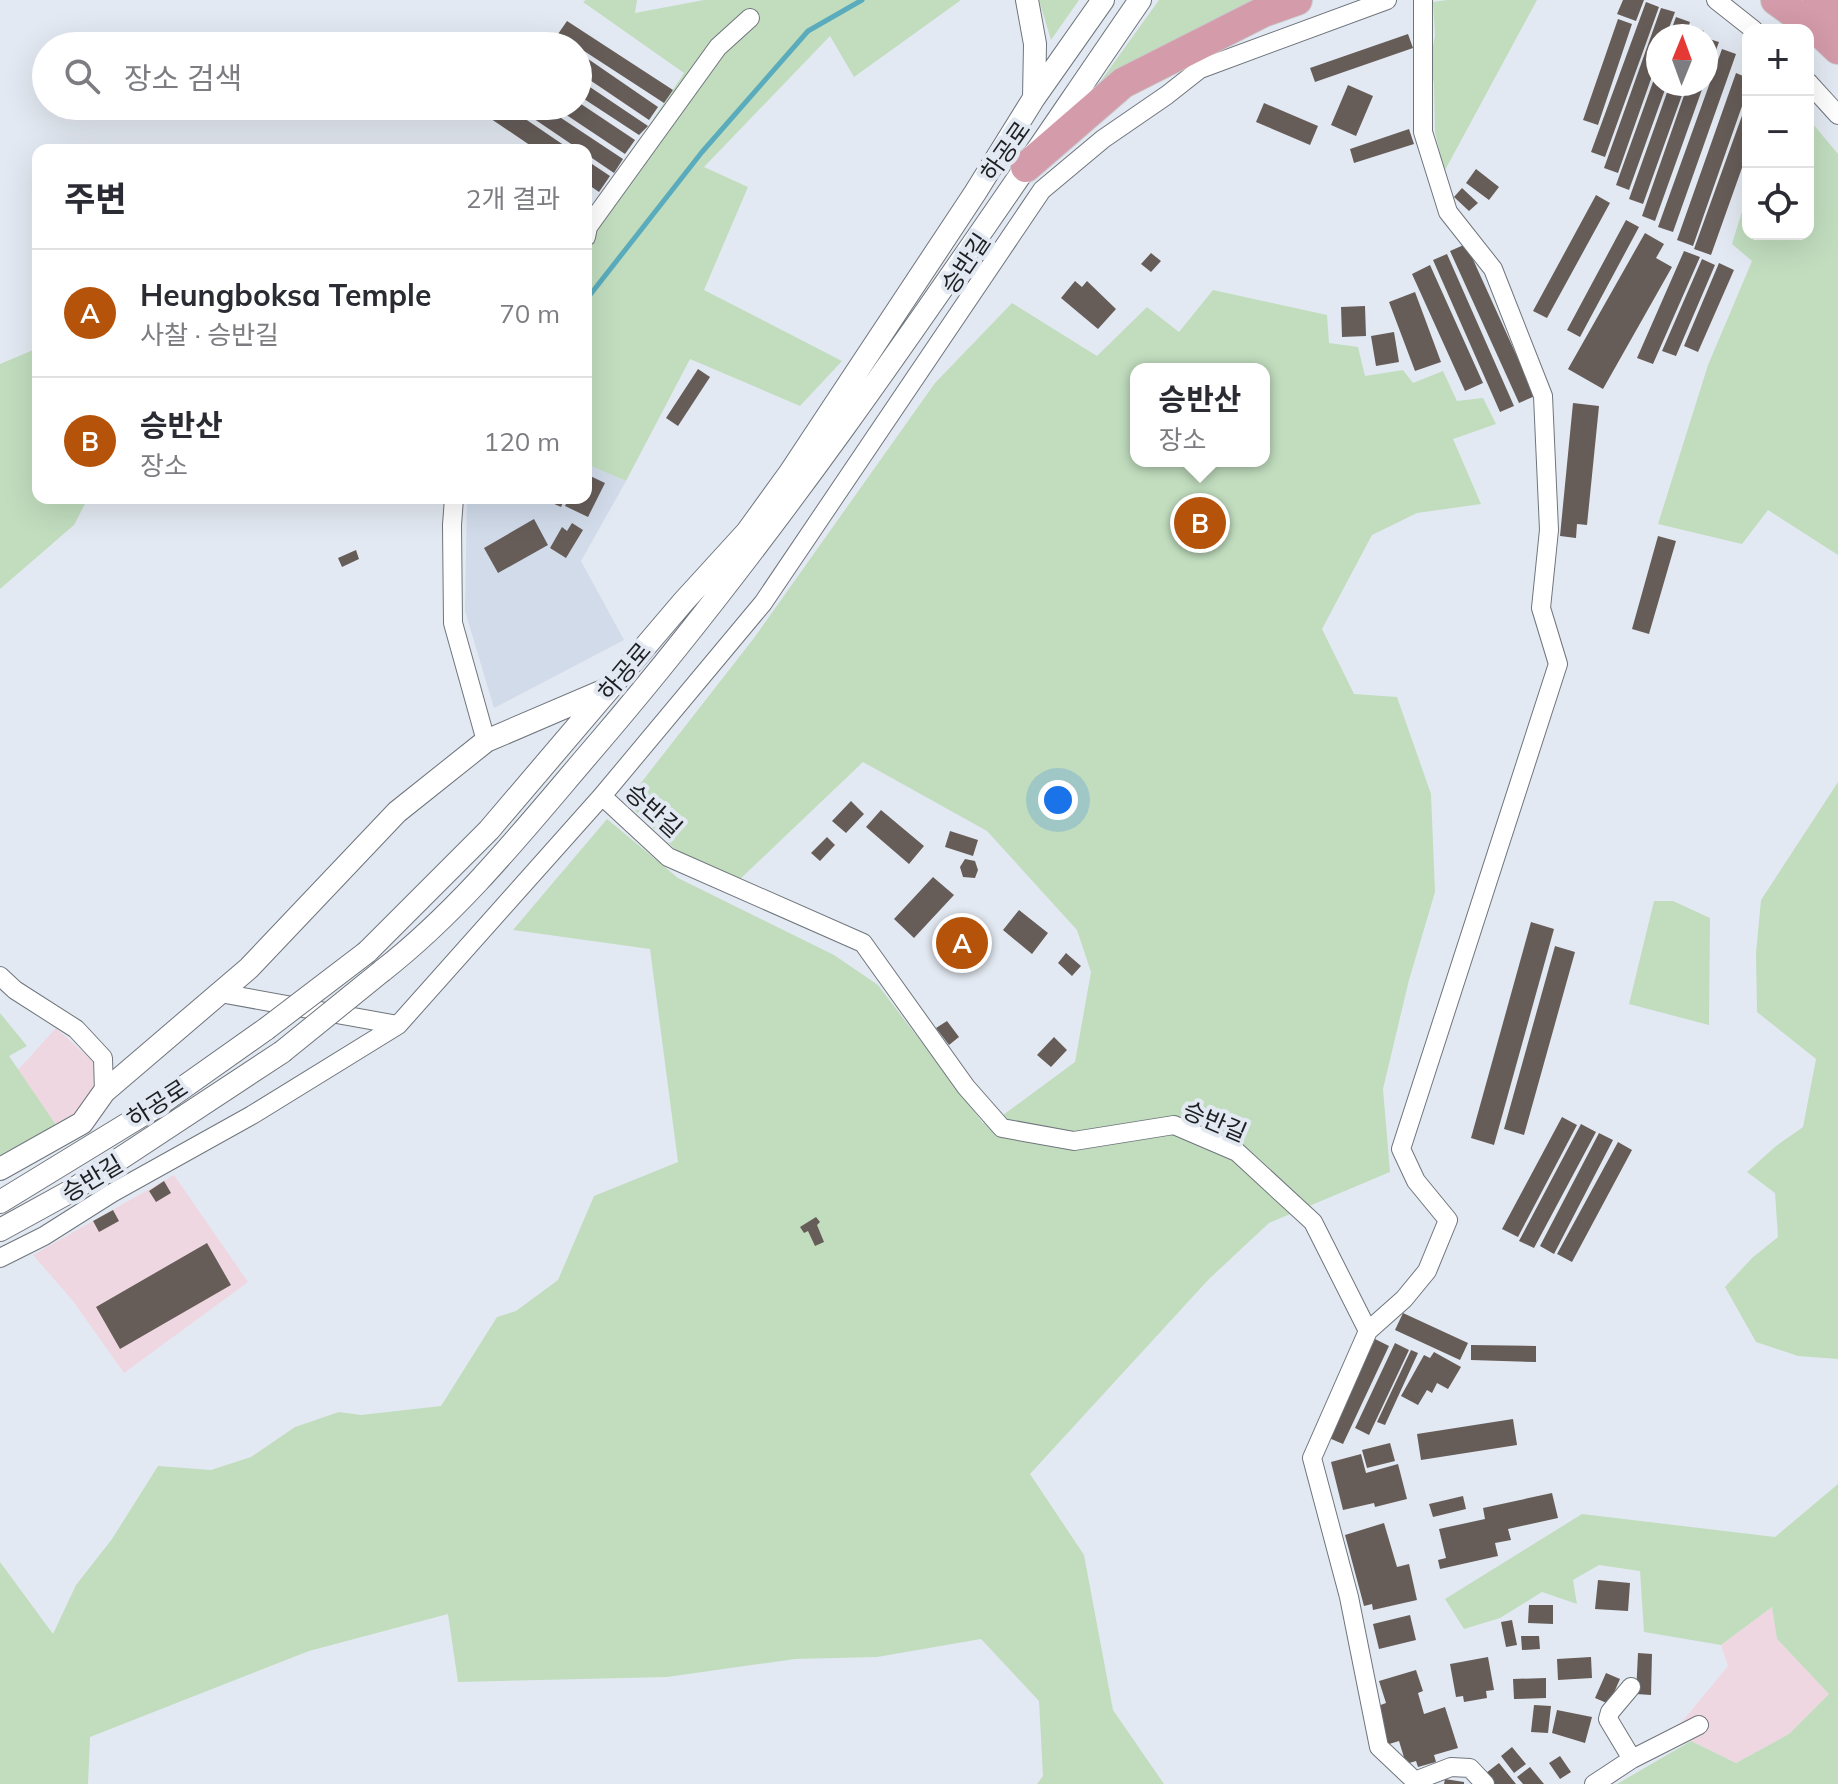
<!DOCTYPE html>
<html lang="ko">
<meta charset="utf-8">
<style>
body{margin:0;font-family:Mulish,"Noto Sans KR",sans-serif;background:#f7f7f7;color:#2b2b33}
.controls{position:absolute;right:24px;top:24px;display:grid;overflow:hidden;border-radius:16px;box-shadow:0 8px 32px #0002}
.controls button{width:72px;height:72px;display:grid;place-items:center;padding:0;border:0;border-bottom:2px solid #e1e1e2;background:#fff;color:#2b2b33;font:40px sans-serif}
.compass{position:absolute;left:1646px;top:24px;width:72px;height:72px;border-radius:50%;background:#fff;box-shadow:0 8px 32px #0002;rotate:1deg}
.you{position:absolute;left:1058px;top:800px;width:28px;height:28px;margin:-20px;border:6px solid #fff;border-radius:50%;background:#1a73e8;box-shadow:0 0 0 12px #1a73e833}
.badge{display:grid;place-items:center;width:52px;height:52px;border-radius:50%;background:#b45309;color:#fff;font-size:26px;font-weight:700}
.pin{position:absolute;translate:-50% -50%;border:4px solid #fff;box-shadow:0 2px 8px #0006}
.popup{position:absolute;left:1130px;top:363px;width:140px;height:104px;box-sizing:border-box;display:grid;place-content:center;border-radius:16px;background:#fff;filter:drop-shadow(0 2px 6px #0005);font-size:26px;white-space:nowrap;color:#7c7c81}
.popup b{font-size:30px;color:#2b2b33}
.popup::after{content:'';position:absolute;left:50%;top:100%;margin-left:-16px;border:16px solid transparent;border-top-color:#fff}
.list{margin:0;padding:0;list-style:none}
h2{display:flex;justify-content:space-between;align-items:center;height:104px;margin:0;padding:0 32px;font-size:34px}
h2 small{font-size:26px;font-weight:400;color:#7c7c81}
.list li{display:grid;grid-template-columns:52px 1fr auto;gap:24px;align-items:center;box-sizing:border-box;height:128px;padding:0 32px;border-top:2px solid #e1e1e2}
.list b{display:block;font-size:30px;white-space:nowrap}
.list p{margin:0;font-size:26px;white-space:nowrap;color:#7c7c81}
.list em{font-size:26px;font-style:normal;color:#7c7c81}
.icon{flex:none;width:44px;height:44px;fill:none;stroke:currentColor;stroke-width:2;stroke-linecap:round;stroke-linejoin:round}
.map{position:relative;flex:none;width:1838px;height:1784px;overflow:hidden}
.search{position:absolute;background:#fff;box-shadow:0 8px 32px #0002;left:32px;top:32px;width:560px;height:88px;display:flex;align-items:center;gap:20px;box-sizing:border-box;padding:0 28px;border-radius:44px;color:#7c7c81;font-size:30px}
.panel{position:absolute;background:#fff;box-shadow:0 8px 32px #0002;left:32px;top:144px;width:560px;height:360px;border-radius:16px}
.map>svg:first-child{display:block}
.built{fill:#d1dbea}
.industrial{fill:#efd7e1}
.green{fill:#c1ddbe;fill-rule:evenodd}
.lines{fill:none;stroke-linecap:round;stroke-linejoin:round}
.stream{stroke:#5aacbd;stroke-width:5}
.building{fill:#665d59}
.minor-casing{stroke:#6f757c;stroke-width:20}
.tertiary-casing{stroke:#6f757c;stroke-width:24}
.trunk-casing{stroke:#c9c9ca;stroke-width:32}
.minor{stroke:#fff;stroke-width:18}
.tertiary{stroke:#fff;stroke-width:22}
.trunk{stroke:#d49baa;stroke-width:30}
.tertiary-bridge-casing{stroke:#6f757c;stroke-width:24;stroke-linecap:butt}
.tertiary-bridge{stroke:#fff;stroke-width:22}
.labels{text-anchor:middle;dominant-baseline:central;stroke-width:8;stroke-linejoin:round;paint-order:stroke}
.street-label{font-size:24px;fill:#1d1f22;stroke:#e3e9f2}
</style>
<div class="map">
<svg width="1838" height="1784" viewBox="0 0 1838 1784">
<rect width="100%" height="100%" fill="#e3e9f2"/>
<path class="built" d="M586,464L626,481L581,561L624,640L494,708L465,611L467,498H586Z"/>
<path class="industrial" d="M56,1028L95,1063L96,1090L79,1113L56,1125L18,1070Z
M174,1175L248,1282L124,1373L73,1301L33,1255Z
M1772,1607L1777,1639L1829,1694L1789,1734L1736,1763L1691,1741L1681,1723L1728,1666L1721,1645Z"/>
<path class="green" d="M586,0H637L635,13L704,0H961L854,77L830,36L704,167L748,187L704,290L842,361L800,406L690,359L626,481L586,464V220L684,73L583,2Z
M1039,0H1079L1051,40Z
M1159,0H1269L1085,103Z
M1447,0H1537L1444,172L1435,132L1434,84L1430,61L1435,36L1433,2Z
M1808,118L1838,154V555L1768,510L1742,544L1658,524L1708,365L1752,261L1732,244L1748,192V234H1808Z
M1213,290L1327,315L1329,343L1358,347L1365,376L1403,370L1413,383L1443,371L1457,401L1483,398L1496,424L1453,439L1481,504L1417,513L1372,535L1322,629L1354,694L1397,697L1431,794L1435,892L1409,980L1383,1089L1390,1172L1269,1223L1209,1279L1030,1474L1084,1555L1113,1710L1164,1784H1037L1043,1776L1039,1701L981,1639L877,1657L795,1659L667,1677L458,1682L448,1614L309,1651L90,1737L88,1784H0V1562L53,1634L76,1585L112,1539L158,1466L211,1470L251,1457L295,1427L339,1412L361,1415L441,1406L497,1317L516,1311L558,1280L594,1196L678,1162L650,949L513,930L607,819L678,878L834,955L878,985L983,1123L1003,1115L1075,1062L1091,972L1077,930L987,831L863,762L738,881L679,853L626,802L754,638L935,383L1012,303L1097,356L1147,307L1179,332ZM1136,369H1264V461H1136Z
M38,348V498H88L74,525L0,589V364Z
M1838,782V1359L1798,1356L1756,1342L1725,1287L1752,1258L1778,1237L1775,1193L1747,1172L1776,1146L1803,1127L1816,1059L1757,1012L1756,953L1761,900Z
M1654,901H1673L1710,918L1709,1025L1629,1004Z
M0,1013L27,1046L9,1056L56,1125L0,1155Z
M1838,1484V1784H1617L1691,1741L1736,1763L1789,1734L1829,1694L1777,1639L1772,1607L1721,1645L1644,1632L1640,1571L1599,1565L1573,1580L1577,1604L1542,1592L1500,1618L1464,1629L1445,1599L1582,1514L1775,1537Z"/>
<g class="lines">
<path class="stream" d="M586,300L702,152L808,31L862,0"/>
</g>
<path class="building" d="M1623,0H1644L1636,21L1617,14Z
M1646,2L1659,7L1605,157L1591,152Z
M1661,8L1675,12L1666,36H1658V59L1618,173L1604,168Z
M1676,17L1690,22L1685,36H1669Z
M1618,19L1632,24L1598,125L1583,120Z
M567,21L673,90L664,103L558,34Z
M1691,26L1704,31L1702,36H1687Z
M549,32L569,46H539Z
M1408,34L1413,48L1315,82L1310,68Z
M1706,38L1719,42L1706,77Z
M1722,49L1736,54L1673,232L1658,227Z
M578,52L658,107L649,120L578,72Z
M1658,68V84H1667L1629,190L1616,185Z
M1736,73L1748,78V89L1693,246L1677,240Z
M578,79L648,126L639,135L578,95Z
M1670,84H1686L1643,204L1629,199Z
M1688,84H1704L1655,221L1642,216Z
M1348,85L1373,96L1356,136L1331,125Z
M1748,99V151L1711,255L1694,249Z
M578,102L635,140L625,154L553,106H578Z
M1264,103L1318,126L1310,145L1256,122Z
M472,106H506L571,150H537Z
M515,106H543L623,159L614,173L586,154V150H580Z
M1409,129L1414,144L1354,163L1350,149Z
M586,160L610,176L599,192L586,183Z
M1476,169L1499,187L1489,200L1466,183Z
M1462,188L1478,203L1469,211L1454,197Z
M1596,195L1610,203L1547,318L1533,311Z
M1626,220L1639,227L1580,337L1567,330Z
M1645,233L1664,244L1656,258L1672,267L1603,389L1568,369Z
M1466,244L1535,396L1519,403L1450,251Z
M1684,251L1700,257L1653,364L1637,358Z
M1151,253L1161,261L1151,272L1141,264Z
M1447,254L1514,406L1500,412L1433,260Z
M1702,259L1715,265L1676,356L1662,351Z
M1719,263L1734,270L1698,352L1684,346Z
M1430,265L1483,383L1465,391L1412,274Z
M1075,281L1082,287L1087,281L1116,309L1098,329L1061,298Z
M1415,292L1441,362L1415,371L1389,302Z
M1365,306L1366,336L1342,337L1341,307Z
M1394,332L1399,362L1376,366L1371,336Z
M698,369L710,377L678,426L666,418Z
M1573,403L1599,406L1587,525L1577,524L1576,538L1560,536Z
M586,474L605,483L588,517L565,506L569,498H586Z
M541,498H565L561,507Z
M534,519L548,545L498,573L484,548Z
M572,523L583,530L566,558L550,548L562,527L567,531Z
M1658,536L1676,541L1649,634L1632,629Z
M356,550L359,559L342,567L338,558Z
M851,801L864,814L846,833L832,821Z
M881,810L924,846L909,864L866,827Z
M950,831L978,840L973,856L945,847Z
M827,837L835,845L820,861L811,853Z
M965,859L975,861L978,870L975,878L963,877L960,867Z
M933,877L954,895L914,938L894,919Z
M1019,910L1048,933L1032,954L1003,930Z
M1531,922L1554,929L1494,1145L1471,1138Z
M1555,946L1575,952L1524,1135L1504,1129Z
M1066,953L1081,966L1072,976L1058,963Z
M947,1021L959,1037L949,1045L936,1028Z
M1054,1037L1067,1050L1051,1067L1037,1055Z
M1562,1117L1577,1125L1518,1237L1502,1229Z
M1581,1124L1596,1132L1534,1248L1519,1241Z
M1599,1133L1613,1140L1554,1254L1540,1246Z
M1618,1142L1632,1150L1572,1262L1557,1254Z
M164,1181L171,1193L156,1202L149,1191Z
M113,1210L119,1221L99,1232L93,1221Z
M816,1217L820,1222L817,1225L824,1242L815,1246L808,1231L804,1233L800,1227Z
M207,1243L231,1285L120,1349L96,1307Z
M1403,1313L1468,1343L1460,1360L1395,1330Z
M1375,1339L1389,1346L1343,1444L1329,1438Z
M1395,1343L1409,1350L1369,1435L1355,1428Z
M1471,1345L1536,1346V1362L1471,1360Z
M1411,1350L1418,1353L1385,1425L1377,1422Z
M1434,1352L1461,1367L1448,1389L1437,1383L1432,1393L1427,1390L1418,1405L1401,1396L1424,1355L1430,1358Z
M1513,1419L1517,1445L1421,1460L1417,1434Z
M1390,1443L1395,1461L1367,1468L1362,1450Z
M1361,1454L1366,1473L1398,1464L1407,1499L1375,1507L1374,1503L1343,1510L1331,1462Z
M1552,1493L1558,1518L1508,1529L1511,1540L1495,1543L1498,1556L1440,1569L1438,1560L1446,1558L1439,1529L1485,1519L1483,1508Z
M1463,1496L1466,1509L1433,1517L1429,1504Z
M1384,1523L1397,1567L1409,1564L1417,1600L1373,1610L1372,1604L1364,1606L1345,1535Z
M1598,1580L1630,1583L1628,1611L1595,1609Z
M1529,1605H1553V1624L1528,1623Z
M1410,1615L1416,1640L1379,1649L1373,1624Z
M1512,1620L1517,1645L1506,1647L1501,1622Z
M1521,1636H1539L1540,1649L1522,1650Z
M1638,1653L1652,1654L1651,1695L1636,1694Z
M1488,1657L1494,1690L1486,1691L1487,1698L1464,1702L1463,1696L1456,1697L1450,1664Z
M1591,1657L1592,1678L1558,1680L1557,1659Z
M1416,1670L1423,1691L1418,1693L1424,1714L1445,1707L1458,1748L1434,1755L1436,1762L1418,1767L1416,1761L1406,1764L1399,1741L1386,1745L1375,1707L1386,1703L1379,1681Z
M1606,1673L1620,1679L1609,1704L1595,1698Z
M1546,1678V1698L1514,1699L1513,1679Z
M1534,1705L1551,1706L1548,1733L1531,1732Z
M1557,1710L1592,1717L1585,1743L1552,1733Z
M1512,1747L1526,1764L1514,1773L1501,1756Z
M1560,1756L1571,1772L1560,1779L1549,1763Z
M1499,1763L1516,1784H1495L1486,1773Z
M1530,1767L1544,1784H1523L1517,1777Z
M1445,1779L1464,1782V1784H1444Z"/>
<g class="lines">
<defs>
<path id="minor" d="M1716,0L1754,30
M1808,82L1838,115
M586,237L588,227L718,47L750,18
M454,498L452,525L453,623L486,741
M602,796L668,857L863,943L966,1087L1002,1128L1074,1141L1174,1125L1237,1152L1313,1222L1368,1331L1312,1458L1349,1597L1379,1747L1415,1781L1451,1767L1470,1768L1485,1784
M0,976L15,990L76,1029L103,1058L104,1092
M220,993L398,1025
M0,1258L44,1236L112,1193L252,1115L398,1025L602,796L763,603L1042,190L1103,139L1167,95L1200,69L1387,0
M1368,1331L1404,1299L1427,1271L1448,1220L1416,1181L1401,1149L1558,664L1541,608L1549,530L1543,396L1493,269L1448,212L1423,132V0
M1631,1687L1610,1712L1608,1719L1632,1759
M1594,1784L1632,1759L1699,1725"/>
<path id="tertiary" d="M1027,0L1035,44L1034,98
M367,952L489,830L684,601L747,532L789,474L975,193L1034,98L1103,0
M382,971C465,906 531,821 599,742C798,509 967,252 1140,0
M0,1169L82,1123L104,1092L249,968L397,812L486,741L605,690
M0,1202L157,1106L266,1029
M0,1230L71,1191L282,1052"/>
<path id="trunk" d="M1776,0L1819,31L1838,49
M1818,0L1838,21
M1026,167L1123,83L1263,12L1297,0"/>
</defs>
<use href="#minor" class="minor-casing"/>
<use href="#tertiary" class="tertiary-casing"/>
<use href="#trunk" class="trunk-casing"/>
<use href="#minor" class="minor"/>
<use href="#tertiary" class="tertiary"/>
<use href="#trunk" class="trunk"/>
<defs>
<path id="tertiary-bridge" d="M266,1029L367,952
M282,1052L382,971"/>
</defs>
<use href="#tertiary-bridge" class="tertiary-bridge-casing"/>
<use href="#tertiary-bridge" class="tertiary-bridge"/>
</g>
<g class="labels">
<g class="street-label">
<text transform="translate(1005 151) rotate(-55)">하공로</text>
<text transform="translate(965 263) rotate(-56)">승반길</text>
<text transform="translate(624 671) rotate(-50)">하공로</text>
<text transform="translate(654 810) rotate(42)">승반길</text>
<text transform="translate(157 1103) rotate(-33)">하공로</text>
<text transform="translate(1215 1121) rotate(23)">승반길</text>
<text transform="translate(92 1178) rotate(-31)">승반길</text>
</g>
</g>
</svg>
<div class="controls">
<button>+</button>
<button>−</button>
<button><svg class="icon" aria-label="locate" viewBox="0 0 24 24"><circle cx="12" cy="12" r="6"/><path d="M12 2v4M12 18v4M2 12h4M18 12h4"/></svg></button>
</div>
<svg class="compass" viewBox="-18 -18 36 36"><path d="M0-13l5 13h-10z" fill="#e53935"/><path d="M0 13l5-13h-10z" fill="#7c7c81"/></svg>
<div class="you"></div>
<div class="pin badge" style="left:962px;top:943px">A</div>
<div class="pin badge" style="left:1200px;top:523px">B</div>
<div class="popup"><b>승반산</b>장소</div>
<div class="search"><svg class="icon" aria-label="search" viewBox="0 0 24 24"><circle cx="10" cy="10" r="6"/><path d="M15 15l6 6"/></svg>장소 검색</div>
<section class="panel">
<h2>주변<small>2개 결과</small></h2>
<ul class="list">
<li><span class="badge">A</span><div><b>Heungboksa Temple</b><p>사찰 · 승반길</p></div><em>70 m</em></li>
<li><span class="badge">B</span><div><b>승반산</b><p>장소</p></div><em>120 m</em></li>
</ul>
</section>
</div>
